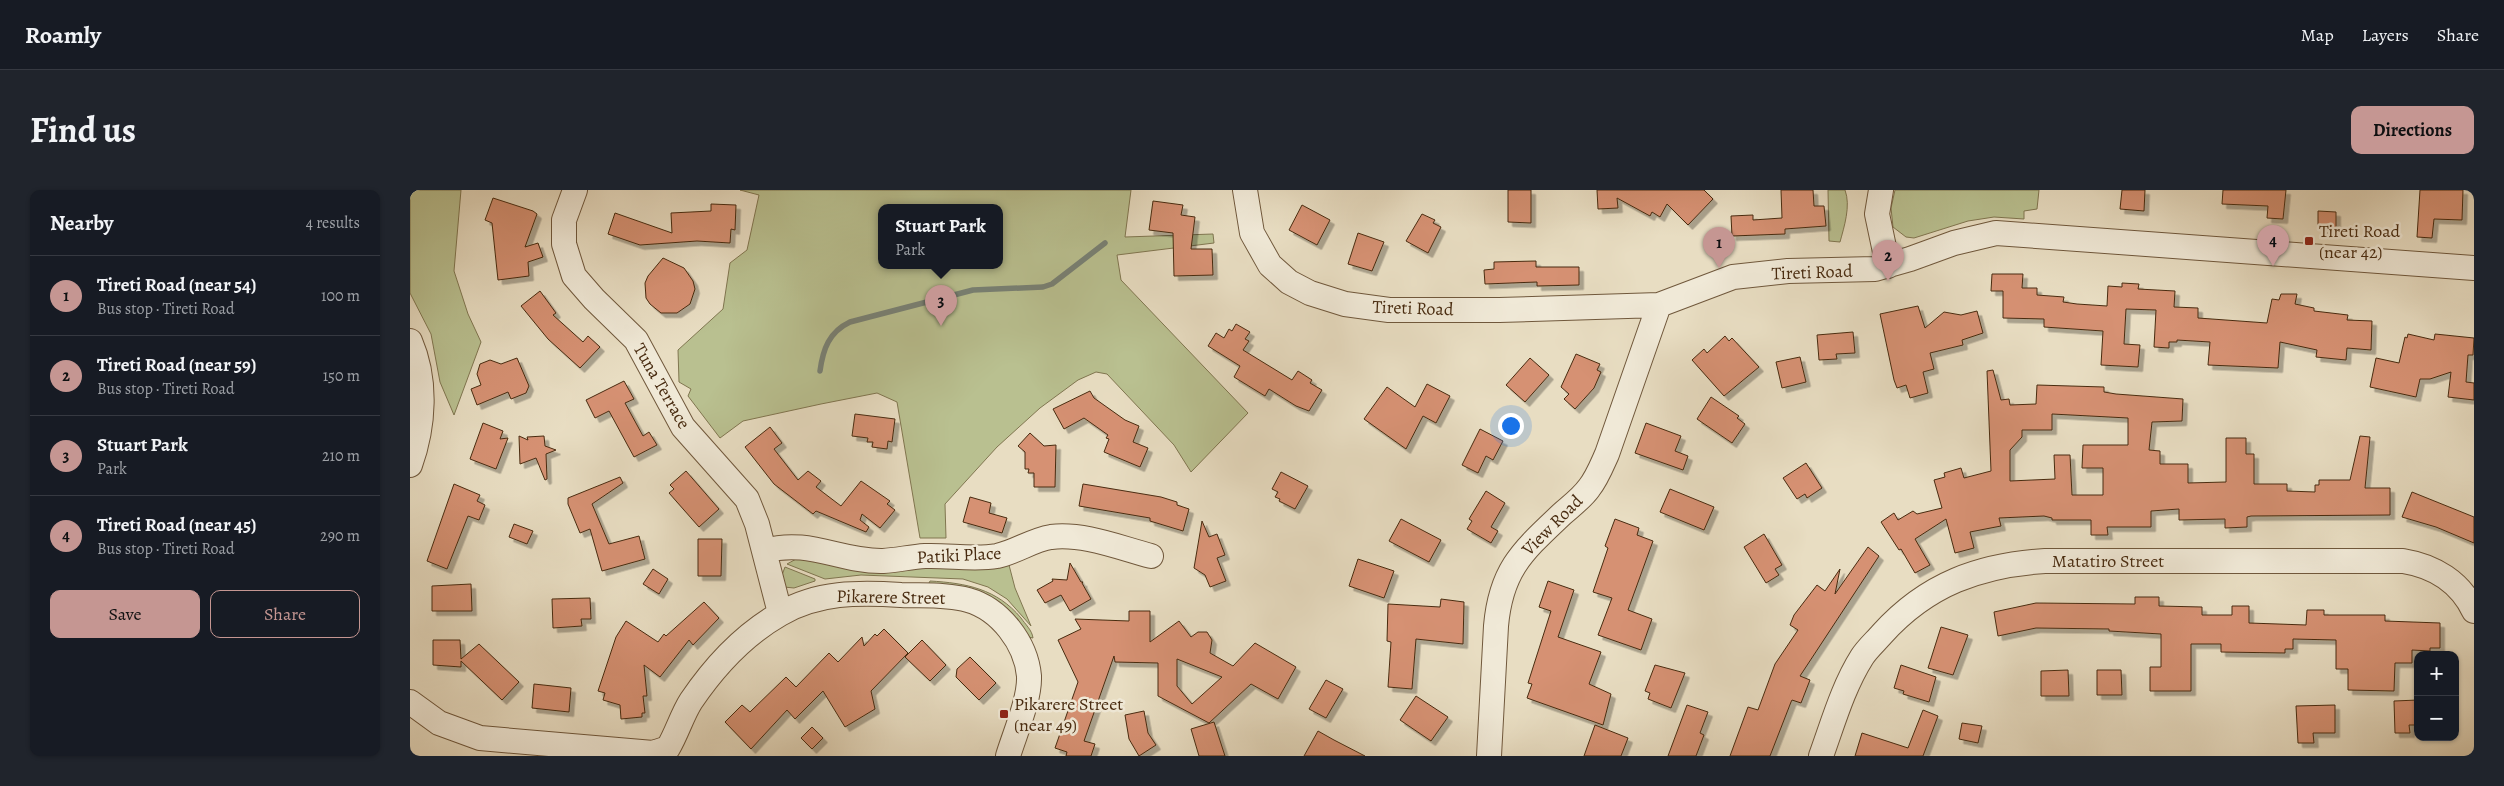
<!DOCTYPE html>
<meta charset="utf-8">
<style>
body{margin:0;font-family:Alegreya,serif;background:#20242c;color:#f1f3f6}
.controls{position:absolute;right:15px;bottom:15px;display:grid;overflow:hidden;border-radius:10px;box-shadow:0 1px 4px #0004}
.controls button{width:45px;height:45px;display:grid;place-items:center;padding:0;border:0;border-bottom:1px solid #363941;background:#171b24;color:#f1f3f6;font:25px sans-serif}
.you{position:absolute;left:1100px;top:235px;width:18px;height:18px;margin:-12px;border:4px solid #fff;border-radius:50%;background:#1a73e8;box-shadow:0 0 0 8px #1a73e833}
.badge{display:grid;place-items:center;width:32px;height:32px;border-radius:50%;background:#c59692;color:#111;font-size:16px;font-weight:700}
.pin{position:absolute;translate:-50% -41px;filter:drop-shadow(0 1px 2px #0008)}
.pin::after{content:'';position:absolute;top:26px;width:18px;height:15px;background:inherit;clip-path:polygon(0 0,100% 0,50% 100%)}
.popup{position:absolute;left:468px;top:14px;width:125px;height:65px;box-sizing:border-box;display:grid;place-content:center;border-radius:10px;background:#171b24;filter:drop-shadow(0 1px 4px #0005);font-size:16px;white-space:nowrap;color:#9ea1a6}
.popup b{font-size:19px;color:#f1f3f6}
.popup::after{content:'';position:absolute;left:50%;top:100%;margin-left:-10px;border:10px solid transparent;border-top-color:#171b24}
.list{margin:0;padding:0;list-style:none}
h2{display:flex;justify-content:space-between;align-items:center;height:65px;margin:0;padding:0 20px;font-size:21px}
h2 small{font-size:16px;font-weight:400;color:#9ea1a6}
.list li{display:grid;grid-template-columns:32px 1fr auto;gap:15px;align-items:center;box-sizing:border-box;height:80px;padding:0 20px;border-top:1px solid #363941}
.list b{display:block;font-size:19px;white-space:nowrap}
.list p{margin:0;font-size:16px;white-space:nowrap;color:#9ea1a6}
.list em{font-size:16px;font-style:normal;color:#9ea1a6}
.actions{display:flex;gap:10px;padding:15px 20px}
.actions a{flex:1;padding:11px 0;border:1px solid #c59692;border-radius:10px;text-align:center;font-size:18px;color:#c59692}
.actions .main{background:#c59692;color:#111}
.map{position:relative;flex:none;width:2064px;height:566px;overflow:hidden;border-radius:10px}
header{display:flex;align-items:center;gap:30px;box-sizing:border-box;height:70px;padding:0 25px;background:#171b24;border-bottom:1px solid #363941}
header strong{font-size:24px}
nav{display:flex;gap:28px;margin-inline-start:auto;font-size:18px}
.intro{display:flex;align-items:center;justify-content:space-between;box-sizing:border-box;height:120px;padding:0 30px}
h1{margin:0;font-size:35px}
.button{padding:12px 22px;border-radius:10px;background:#c59692;color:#111;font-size:18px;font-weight:700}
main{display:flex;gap:30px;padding:0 30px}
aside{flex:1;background:#171b24;border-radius:10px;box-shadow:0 1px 4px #0004}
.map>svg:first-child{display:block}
.green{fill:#b9c090;stroke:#807650;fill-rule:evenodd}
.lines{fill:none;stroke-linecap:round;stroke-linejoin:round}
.stream{stroke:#788175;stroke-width:5.5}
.building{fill:#d69173;stroke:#482b10;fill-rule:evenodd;filter:url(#shadow)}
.minor-casing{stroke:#70583c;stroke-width:26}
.minor{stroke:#f0e9d7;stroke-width:24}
.poi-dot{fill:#8f2418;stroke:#f0e9d7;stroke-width:2}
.labels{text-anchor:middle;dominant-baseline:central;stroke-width:5;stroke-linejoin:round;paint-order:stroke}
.poi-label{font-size:18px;fill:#482b10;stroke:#f0e9d7;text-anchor:start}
.street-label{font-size:18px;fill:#482b10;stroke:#f0e9d7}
</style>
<header>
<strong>Roamly</strong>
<nav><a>Map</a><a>Layers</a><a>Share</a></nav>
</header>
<div class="intro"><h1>Find us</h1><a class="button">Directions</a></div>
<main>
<aside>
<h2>Nearby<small>4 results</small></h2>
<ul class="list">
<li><span class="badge">1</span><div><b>Tireti Road (near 54)</b><p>Bus stop · Tireti Road</p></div><em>100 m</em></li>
<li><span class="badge">2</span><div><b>Tireti Road (near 59)</b><p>Bus stop · Tireti Road</p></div><em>150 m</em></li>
<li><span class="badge">3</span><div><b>Stuart Park</b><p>Park</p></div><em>210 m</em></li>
<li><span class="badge">4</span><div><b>Tireti Road (near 45)</b><p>Bus stop · Tireti Road</p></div><em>290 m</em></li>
</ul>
<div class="actions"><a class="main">Save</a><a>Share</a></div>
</aside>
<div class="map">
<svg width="2064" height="566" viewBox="0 0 2064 566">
<defs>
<filter id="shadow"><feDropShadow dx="4.5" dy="4.5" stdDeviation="0" flood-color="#0004"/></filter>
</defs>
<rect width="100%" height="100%" fill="#e8ddc2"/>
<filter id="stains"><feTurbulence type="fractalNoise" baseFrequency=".004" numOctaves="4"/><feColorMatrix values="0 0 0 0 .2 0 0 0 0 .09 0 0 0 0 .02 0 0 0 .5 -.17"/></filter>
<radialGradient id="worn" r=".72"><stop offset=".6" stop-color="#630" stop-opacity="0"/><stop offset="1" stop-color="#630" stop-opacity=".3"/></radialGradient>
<path class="green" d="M0,0H51L44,81L58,124L71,152L44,225L30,192L21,144L0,103Z
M330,0H721L715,47L803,44L804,53L707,65L711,90L838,223L781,282L764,255L697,184L686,182L668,190L630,218L587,257L535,314L536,348H510L487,212L467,203L411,214L333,231L310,248L278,206L281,199L269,192L268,160L313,119L320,73L337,60L349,5ZM472,17H590V75H472Z
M1418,0H1435C1441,16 1434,37 1430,52L1419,51Z
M1485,0H1629L1627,19L1614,21V29L1584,27L1558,31L1504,48L1496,47L1483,37L1481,18Z
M388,368L514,377L599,375L605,398L621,436L597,409L578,397L553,389L451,385L415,389L377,374Z
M375,377L405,389V391L384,398L374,397L372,385Z
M520,391C556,393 587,399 611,428C615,434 622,440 623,448L618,447L523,398L519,393Z"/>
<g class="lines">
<path class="stream" d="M410,181C413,159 419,142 440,132L563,100L633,97L642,94L695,53"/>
</g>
<path class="building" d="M1098,0H1121V33L1098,32Z
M1187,0H1294L1303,9L1278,35L1257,14L1250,27L1242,22L1240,26L1207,8L1208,18L1188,19Z
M1371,0H1403L1404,16H1414L1416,36L1375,39V44L1322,46L1321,26L1343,25V30L1372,28Z
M1712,0H1735L1734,21L1710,19Z
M1813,0H1876L1873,29L1857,28L1858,16L1812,14Z
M2010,0H2053L2052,30L2024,29L2022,48L2007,47Z
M83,8L123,21L127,24L115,57L128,53L133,67L118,72L119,86L88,90L82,33L75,30Z
M743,11L773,15L771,25L785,27L781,59H802L803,85L764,86L763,43L739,40Z
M301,14L326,15L325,40L321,39L320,53L287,51L230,55L198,44L205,23L262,43L261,23L301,21Z
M892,15L920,30L907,55L879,40Z
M1908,21L1926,22V41L1908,40Z
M1012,24L1025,30L1023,33L1031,37L1018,63L996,51Z
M948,43L974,52L962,81L938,74Z
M253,68L274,78L283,91L285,99L280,114L267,123H251L240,114L236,108L235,93L238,86Z
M1126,71V77H1169V95L1127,96V92L1075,94L1074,80L1084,79V72Z
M1582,84H1613L1612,98H1627V105L1654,107L1653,112L1667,114L1697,116L1698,96L1712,97V93L1729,94L1728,99L1765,101L1764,117L1788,118V128L1857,133L1862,109L1869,110L1871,104H1887L1885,114L1904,118V121L1938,125L1937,130L1962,131L1961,160L1937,158L1936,170L1906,167L1907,160L1870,152L1868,178L1798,175L1800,152L1767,150V152H1759V158L1744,157L1746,120L1716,119L1714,154L1730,155L1728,177L1691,175L1693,141L1634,137V129L1593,128V101H1581Z
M130,101L146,123L143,125L173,152L178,146L190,157L170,178L138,149L111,116Z
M1508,116L1515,138L1534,122L1551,125L1567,121L1573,143L1552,150L1553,155L1520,163L1524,179L1513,182L1518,203L1500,208L1496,195L1487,198L1484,190L1470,124Z
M826,134L840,142L835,149L839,151L833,160L882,190L888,181L902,190L900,193L912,200L899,221L886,216L859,199L855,206L824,187L830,176L798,156L806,143L814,148L819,139L822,141Z
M1443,142L1445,163L1426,164L1427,169L1409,170L1407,145Z
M1998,144L2024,150L2025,144L2064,148L2063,165H2058L2056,192L2064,193V210L2038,207L2041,182L2020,189H2010L2006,207L1960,197L1966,168L1989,173L1995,147L1997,148Z
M1315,146L1319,151L1322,148L1349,177L1314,206L1282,170L1294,159L1297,163Z
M1166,164L1190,174L1187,180L1191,182L1184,198L1165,219L1154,209L1159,204L1151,197Z
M1390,167L1396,192L1372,198L1366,172Z
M107,168L119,196L116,203L101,209L98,202L67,215L61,199L71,195L67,184L70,174L80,170L91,174Z
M1120,168L1139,185L1115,212L1096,195Z
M1583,180L1591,210L1599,209L1600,215L1626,214L1627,195L1694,197V202L1706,204L1773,209L1772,231L1742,232L1739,260L1750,261V274H1778V293L1816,292V248H1836V264H1844V294H1877V301L1905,302V295H1909V290H1940L1950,246L1960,247L1955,298H1980V325L1841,326L1837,327V337L1815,338V329L1769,330V319L1741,321V337H1697L1698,345H1681V330H1642V328L1634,326L1589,328L1591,336L1560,342L1564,358L1545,363L1536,329L1505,349L1520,375L1505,383L1491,359L1489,360L1471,332L1484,323L1488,330L1503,321L1507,324L1532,318L1524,290L1535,287L1534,283L1551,278L1554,288L1581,281L1577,181ZM1642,224L1718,228V255H1673L1672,278H1693V305H1662L1660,265H1644L1645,289L1600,291V260L1612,247V240H1642Z
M214,191L224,209L215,213L233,246L239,242L247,255L224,267L199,221L185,228L176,210Z
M1017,194L1040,206L1026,233L1013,226L996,259L954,229L977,197L1005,217Z
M680,201L684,208L715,230L729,236L723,252L738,258L730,277L694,262L699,249L696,248L698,245L674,228L654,239L643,219Z
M1301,207L1329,226L1327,228L1335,234L1322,253L1287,229Z
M445,224L485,229L482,252L478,251L477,259L462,257L463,252H457L458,248L442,246Z
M73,233L93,241L90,249L98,248L86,279L60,269Z
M1236,233L1271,246L1265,261L1278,266L1273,280L1225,263Z
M360,237L372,253L364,259L388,290L398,281L411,291L406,297L431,316L451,291L480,311L477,314L485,320L470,338L452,324L450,330L459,337L456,342L406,321L403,324L364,294L335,257Z
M1070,239L1093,251L1083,270L1076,266L1068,283L1052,275Z
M620,243L634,256L646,255L645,297H624V283H618L619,279H615V262L608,256Z
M109,246L118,250L117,247L134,246L135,256L146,260L136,264L137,289L135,290L126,268L110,274Z
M1396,273L1412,298L1397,308L1395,304L1387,309L1373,288Z
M276,281L309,319L289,337L259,303L264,299L260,295Z
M871,282L898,296L885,319L869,311L870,309L865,307L868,302L862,299Z
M210,287L213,293L182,314L199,354L229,346L235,369L192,381L180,339L170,343L158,314V308Z
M44,294L70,305L67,311L75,315L69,330L58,326L37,379L17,371Z
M673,294L751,307L767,312V315L779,319L773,341L740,331V328L669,316Z
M1260,299L1304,317L1294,340L1250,322Z
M1076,301L1095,313L1081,337L1088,341L1081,353L1057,339L1062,331L1059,329Z
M2002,302L2064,327V353L2026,337L1992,327Z
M560,307L581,313L579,323L597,328L592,343L553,332Z
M991,329L1031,350L1019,372L979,351Z
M1205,329L1229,338L1227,345L1243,351L1218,420L1242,429L1231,460L1188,445L1202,408L1183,402L1198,358L1195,356Z
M792,331L799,347L807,344L815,365L807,368L816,391L800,397L795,385L784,378Z
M104,334L123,341L117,354L99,347Z
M1354,344L1372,375L1365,379L1369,385L1356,393L1334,357Z
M288,349H312L311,386H288Z
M1458,357L1469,366L1390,486L1400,490L1391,513L1382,510L1381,512L1360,566H1320L1338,517L1348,520L1365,474L1388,440L1380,435L1384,425L1407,395L1415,401L1430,379L1425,404Z
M948,369L984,381L974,408L939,396Z
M660,373L671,392H673L672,393L681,409L660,421L651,405L635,413L627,400L643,391L642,389L657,390Z
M243,379L258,389L249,404L233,394Z
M1138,391L1164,400L1148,447L1191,462L1179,494L1201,504L1193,535L1117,508L1122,494L1118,493L1141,421L1129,417Z
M61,394L62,421H22V396Z
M1725,407H1749V416L1792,417V425H1822V416H1839V433L1896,435L1897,420H1914V425H1975V431L2030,433V458H2020V461L2002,460V473H1985L1984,501L1938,500V479H1926V450L1883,449V459H1875V463L1811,462V454H1781V501H1740V477H1751V444L1699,441V439L1626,438L1588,446L1584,422L1626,413L1725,414Z
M180,408L181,429H171L172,436L143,438L142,409Z
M1031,409L1054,412L1053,454L1006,449L1002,499L978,497L981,452L977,451L978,414L1030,417Z
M294,412L309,428L283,455L279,450L250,487L234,475L237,506H233L235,523H232V527L211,529L210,515L193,510L195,503L188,501L206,447L216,431L248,452L254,444L256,446Z
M719,421H740V452L769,431L781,447L788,442H797L802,450L800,463L823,476L845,453L886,477L868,509L841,494L799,533L748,506V473L705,472L704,466L674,551L685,554L681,566H656L657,562L645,558L668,492L648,450L671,439L665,429L719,431ZM767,469L812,487L782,514L767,496Z
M1531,437L1558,445L1543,485L1518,478Z
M474,439L498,463L461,501L465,519L435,537L413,501L385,529L377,520L341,559L315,532L332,515L340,522L376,487L386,497L419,463L428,472L452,447L454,456L465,444L467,446Z
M23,450H50L51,469L69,454L109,492L92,510L51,471V477L23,475Z
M512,450L536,475L520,491L495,467Z
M560,467L586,493L569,510L546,487L547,479Z
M1245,475L1275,483L1261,518L1238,509L1240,503L1235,501Z
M1491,475L1526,487L1519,512L1493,504L1494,501L1484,498Z
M1658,480L1659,506H1631V481Z
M1687,480H1711L1712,505H1687Z
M916,490L933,499L916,528L899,519Z
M124,494L161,498L159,522L122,518Z
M1006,506L1038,527L1021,551L990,530Z
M2008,510V535H1999L2000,543H1985L1984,511Z
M1277,515L1298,522L1290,543L1294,545L1286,566H1258Z
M1925,515V543H1903L1904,553H1888L1886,516Z
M1513,520L1528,526L1513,566H1445L1452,543L1498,558Z
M734,521L738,543L746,555L729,566L719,549L715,525Z
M804,532L815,566H789L781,539Z
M1552,533L1572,536L1568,553L1549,549Z
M1185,535L1218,548L1211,566H1174Z
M402,537L413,548L402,559L391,548Z
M908,541L924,550L955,566H894Z"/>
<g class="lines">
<defs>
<path id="minor" d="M165,0L154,30V54L164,86L184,109L226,150L273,237L337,309L347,334L370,423
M835,0L842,43L860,75L879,92L900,103L935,114L979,120H1089L1249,115L1323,87L1378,81L1465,79L1500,69L1544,53L1586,43L2064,78
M1471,0L1467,24L1478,76
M0,151C17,190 14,236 0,275
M354,361C399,348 430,372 473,371C487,370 501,367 515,366C539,365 563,370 587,366C606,362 622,350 641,347C674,343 710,358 741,366
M0,512L29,533L70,548L243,563L258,558C267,543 272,525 281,511C304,477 335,444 370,424C407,402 449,402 491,405C512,406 537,404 558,410C590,419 616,453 619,486C620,509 605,543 598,566
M1079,566L1086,436C1091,379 1113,361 1152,324C1161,316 1172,308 1179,298C1187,288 1192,275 1197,264L1249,115
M1411,566C1423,533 1433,497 1452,467C1457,459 1466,451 1472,444C1517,394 1570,375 1635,371H1993C2024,376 2050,392 2064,421"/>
</defs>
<use href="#minor" class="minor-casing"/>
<use href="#minor" class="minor"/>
</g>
<g class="poi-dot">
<rect x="1894" y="46" width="10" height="10" rx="2.5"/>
<rect x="589" y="519" width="10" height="10" rx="2.5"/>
</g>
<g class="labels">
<g class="poi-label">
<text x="1909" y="41">Tireti Road<tspan x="1909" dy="21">(near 42)</tspan></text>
<text x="604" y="514">Pikarere Street<tspan x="604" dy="21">(near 49)</tspan></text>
</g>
<g class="street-label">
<text transform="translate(1402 82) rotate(-2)">Tireti Road</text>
<text transform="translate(1003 118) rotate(2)">Tireti Road</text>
<text transform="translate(252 196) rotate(60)">Tuna Terrace</text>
<text transform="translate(1142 335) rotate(-45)">View Road</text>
<text transform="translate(549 365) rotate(-3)">Patiki Place</text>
<text x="1698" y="371">Matatiro Street</text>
<text transform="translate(481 407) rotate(1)">Pikarere Street</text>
</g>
</g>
<rect width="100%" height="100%" filter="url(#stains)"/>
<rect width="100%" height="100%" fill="url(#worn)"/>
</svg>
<div class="controls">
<button>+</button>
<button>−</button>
</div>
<div class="you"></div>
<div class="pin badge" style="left:1309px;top:78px">1</div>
<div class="pin badge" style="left:1478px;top:91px">2</div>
<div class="pin badge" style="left:531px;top:136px">3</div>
<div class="popup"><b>Stuart Park</b>Park</div>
<div class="pin badge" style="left:1863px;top:76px">4</div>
</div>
</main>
